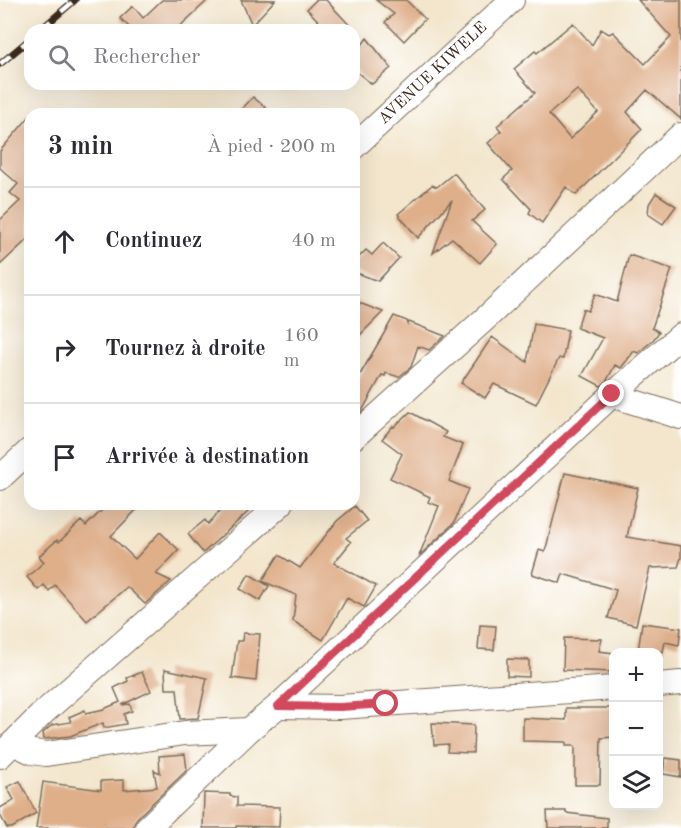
<!DOCTYPE html>
<html lang="fr">
<meta charset="utf-8">
<style>
body{margin:0;font-family:"Old Standard TT",serif;background:#f7f7f7;color:#2b2b33}
.controls{position:absolute;right:18px;bottom:18px;display:grid;overflow:hidden;border-radius:12px;box-shadow:0 6px 24px #0002}
.controls button{width:54px;height:54px;display:grid;place-items:center;padding:0;border:0;border-bottom:2px solid #e1e1e2;background:#fff;color:#2b2b33;font:30px sans-serif}
.stop{position:absolute;width:18px;height:18px;margin:-14px;border:4px solid #d1495b;border-radius:50%;background:#fff}
.stop.end{background:#d1495b;border-color:#fff;box-shadow:0 2px 6px #0008}
.list{margin:0;padding:0;list-style:none}
h2{display:flex;justify-content:space-between;align-items:center;height:78px;margin:0;padding:0 24px;font-size:26px}
h2 small{font-size:20px;font-weight:400;color:#7c7c81}
.list li{display:grid;grid-template-columns:39px 1fr auto;gap:18px;align-items:center;box-sizing:border-box;height:108px;padding:0 24px;border-top:2px solid #e1e1e2}
.list b{display:block;font-size:22px;white-space:nowrap}
.list em{font-size:20px;font-style:normal;color:#7c7c81}
.icon{flex:none;width:33px;height:33px;fill:none;stroke:currentColor;stroke-width:2;stroke-linecap:round;stroke-linejoin:round}
.map{position:relative;flex:none;width:681px;height:828px;overflow:hidden}
.search{position:absolute;background:#fff;box-shadow:0 6px 24px #0002;left:24px;top:24px;width:336px;height:66px;display:flex;align-items:center;gap:15px;box-sizing:border-box;padding:0 21px;border-radius:18px;color:#7c7c81;font-size:22px}
.panel{position:absolute;background:#fff;box-shadow:0 6px 24px #0002;left:24px;top:108px;width:336px;height:402px;border-radius:18px}
.map>svg:first-child{display:block}
.building{fill:#dfaf8a;fill-rule:evenodd}
.lines{fill:none;stroke-linecap:round;stroke-linejoin:round}
.minor-casing{stroke:#7b6c5b;stroke-width:26}
.minor{stroke:#fff;stroke-width:24}
.rail-casing{stroke:#3b2a1e;stroke-width:7}
.rail{stroke:#fff;stroke-width:4.5;stroke-dasharray:14;stroke-linecap:butt}
.route{stroke:#d1495b;stroke-width:8}
.labels{text-anchor:middle;dominant-baseline:central;stroke-width:4.5;stroke-linejoin:round;paint-order:stroke}
.street-label{font-size:16px;fill:#3b2a1e;stroke:#fff}
</style>
<div class="map">
<svg width="681" height="828" viewBox="0 0 681 828">
<rect width="100%" height="100%" fill="#fff"/>
<filter id="ink" filterUnits="userSpaceOnUse"><feTurbulence type="fractalNoise" baseFrequency=".0167" numOctaves="2"/><feDisplacementMap in="SourceGraphic" scale="12" xChannelSelector="R" yChannelSelector="G"/><feConvolveMatrix kernelMatrix="1 2 1 2 8 2 1 2 1" color-interpolation-filters="sRGB"/></filter>
<filter id="wash" filterUnits="userSpaceOnUse"><feTurbulence type="fractalNoise" baseFrequency=".008" numOctaves="4" result="noise"/><feDisplacementMap in="SourceGraphic" scale="24" xChannelSelector="R" yChannelSelector="G"/><feGaussianBlur stdDeviation="1.35" result="paint"/><feColorMatrix in="noise" values="0 0 0 0 0 0 0 0 0 0 0 0 0 0 0 0 0 1.4 0 .05"/><feComposite in="paint" operator="in"/></filter>
<g filter="url(#wash)">
<rect width="100%" height="100%" fill="#f3e6cd"/>
<g id="blocks">
<path class="building" d="M162,0H208L176,30H130L131,29L120,18L133,6L143,18Z
M241,0H275L252,25Z
M316,0H326L354,30H327L307,9Z
M376,0H406L425,19L404,41L385,22L394,14Z
M638,0H681V119L647,90L627,112L642,129L576,195L566,187L542,223L529,213L531,209L503,179L512,171L488,143L501,131L497,126L535,93L514,69L535,51L537,53L573,23L592,45L601,29L609,34L613,32L645,64L671,37ZM577,90L598,112L570,139L549,114Z
M367,38L391,68L372,84L354,70V56Z
M253,97L273,114H237Z
M30,116V237L0,265V220L20,201L10,193L18,184L0,168V151Z
M454,173L485,210L472,221L497,244L480,263L452,238L433,253L452,200L418,238L398,214L432,185L437,187Z
M656,193L676,206L663,224L648,214L649,204Z
M383,243L399,258L378,281L354,272V262L366,250L372,255Z
M629,255L672,269L652,328L659,332L653,340L638,353L634,351L621,368L615,365L606,382L601,386L582,376L603,338L577,328L583,309L588,311L595,294L617,302Z
M354,301L383,312L354,341Z
M394,316L407,321L408,324L409,322L445,336L429,350L418,346L411,367L399,377L386,373L385,376L382,375L362,411L354,418V385Z
M534,324L568,330L563,359L559,358L536,404L494,384L485,398L461,383L492,337L527,362Z
M410,412L446,432L443,437L463,445L449,481L468,489L454,523L419,556L439,506L428,502L430,497L390,478L402,454L382,439L393,426L394,427Z
M565,473L638,488L627,537L681,546V558L678,567L650,568L636,625L608,618L616,590L563,574L560,583L532,574L539,550L545,552Z
M108,504H142L111,536L135,559L160,532L179,550L156,574L171,581L145,604L127,587L87,621L55,585L49,591L44,585L38,590L27,577L44,562L39,556L57,540L59,542L81,521L86,526Z
M227,504H240L248,512L203,553L188,534L205,520L208,524Z
M355,506L367,521L346,538L351,542L334,563L376,586L364,607L347,598L323,640L293,621L296,595L262,581L279,555L300,568L337,521Z
M249,574L269,586L260,601L240,589Z
M642,623L681,628L679,645L665,642L663,652H638Z
M480,625L496,626L494,650L478,649Z
M243,633L260,634L256,681L232,678L237,641H242Z
M564,638L602,639L599,651L614,653V672L563,670Z
M507,659L529,660V677L507,676Z
M165,669L207,678L198,718L180,719L177,689H166Z
M142,672L151,691L122,705L130,704L132,711L124,714L126,724L104,728L103,723L70,736L44,739L43,733L52,725L71,722L69,717L85,710L86,713L104,709L120,702L114,688L128,681L127,678Z
M566,708H614V737L601,738L600,785H575V746H566V742L523,741V718L566,720Z
M432,723L474,725L473,753L447,752L448,744L434,745Z
M185,754L187,770L137,818L134,824L133,828H36L43,782L101,790V781L124,780V790L157,787L154,770L160,773L159,756Z
M665,758L681,760V777L663,774Z
M20,781L36,813L12,828H7L0,815V808L14,800L7,787Z
M204,793L230,794V796L237,797V806L280,807L279,827L236,826V828H203Z
M547,811H566V813L607,818V828H548Z"/>
</g>
</g>
<g filter="url(#ink)">
<use href="#blocks" fill-opacity="0" stroke="#7b6c5b" stroke-width="1.5"/>
<g class="lines">
<defs>
<g id="minor">
<path id="s1" d="M354,147L512,0"/>
<path d="M612,395L681,417"/>
<path d="M354,437L486,318L681,135"/>
<path d="M0,478L30,450"/>
<path d="M658,685L681,683"/>
<path d="M278,706L340,707L614,688"/>
<path d="M13,743L32,752L46,754L185,733L249,730"/>
<path d="M0,756L44,712L281,504"/>
<path d="M147,828L249,730L278,706L612,395L681,335"/>
</g>
</defs>
<use href="#minor" class="minor-casing"/>
<use href="#minor" class="minor"/>
<defs>
<path id="rail" d="M40,30L75,0
M0,64L30,39"/>
</defs>
<use href="#rail" class="rail-casing"/>
<use href="#rail" class="rail"/>
</g>
</g>
<g class="lines" filter="url(#ink)">
<path class="route" d="M386,704L340,707L278,706L612,394"/>
</g>
<g class="labels">
<g class="street-label">
<text stroke="none"><textPath href="#s1" startOffset="108">AVENUE KIWELE</textPath></text>
</g>
</g>
</svg>
<div class="controls">
<button>+</button>
<button>−</button>
<button><svg class="icon" aria-label="layers" viewBox="0 0 24 24"><path d="M12 4l9 5-9 5-9-5zM3 14l9 5 9-5"/></svg></button>
</div>
<div class="stop" style="left:386px;top:704px"></div>
<div class="stop end" style="left:612px;top:394px"></div>
<div class="search"><svg class="icon" aria-label="search" viewBox="0 0 24 24"><circle cx="10" cy="10" r="6"/><path d="M15 15l6 6"/></svg>Rechercher</div>
<section class="panel">
<h2>3 min<small>À pied · 200 m</small></h2>
<ul class="list">
<li><svg class="icon" aria-label="ahead" viewBox="0 0 24 24"><path d="M12 20V5M6 11l6-6 6 6"/></svg><div><b>Continuez</b></div><em>40 m</em></li>
<li><svg class="icon" aria-label="right" viewBox="0 0 24 24"><path d="M7 20v-9h11M14 6l5 5-5 5"/></svg><div><b>Tournez à droite</b></div><em>160 m</em></li>
<li><svg class="icon" aria-label="arrive" viewBox="0 0 24 24"><path d="M6 21V4h12l-3 4 3 4H6"/></svg><div><b>Arrivée à destination</b></div></li>
</ul>
</section>
</div>
